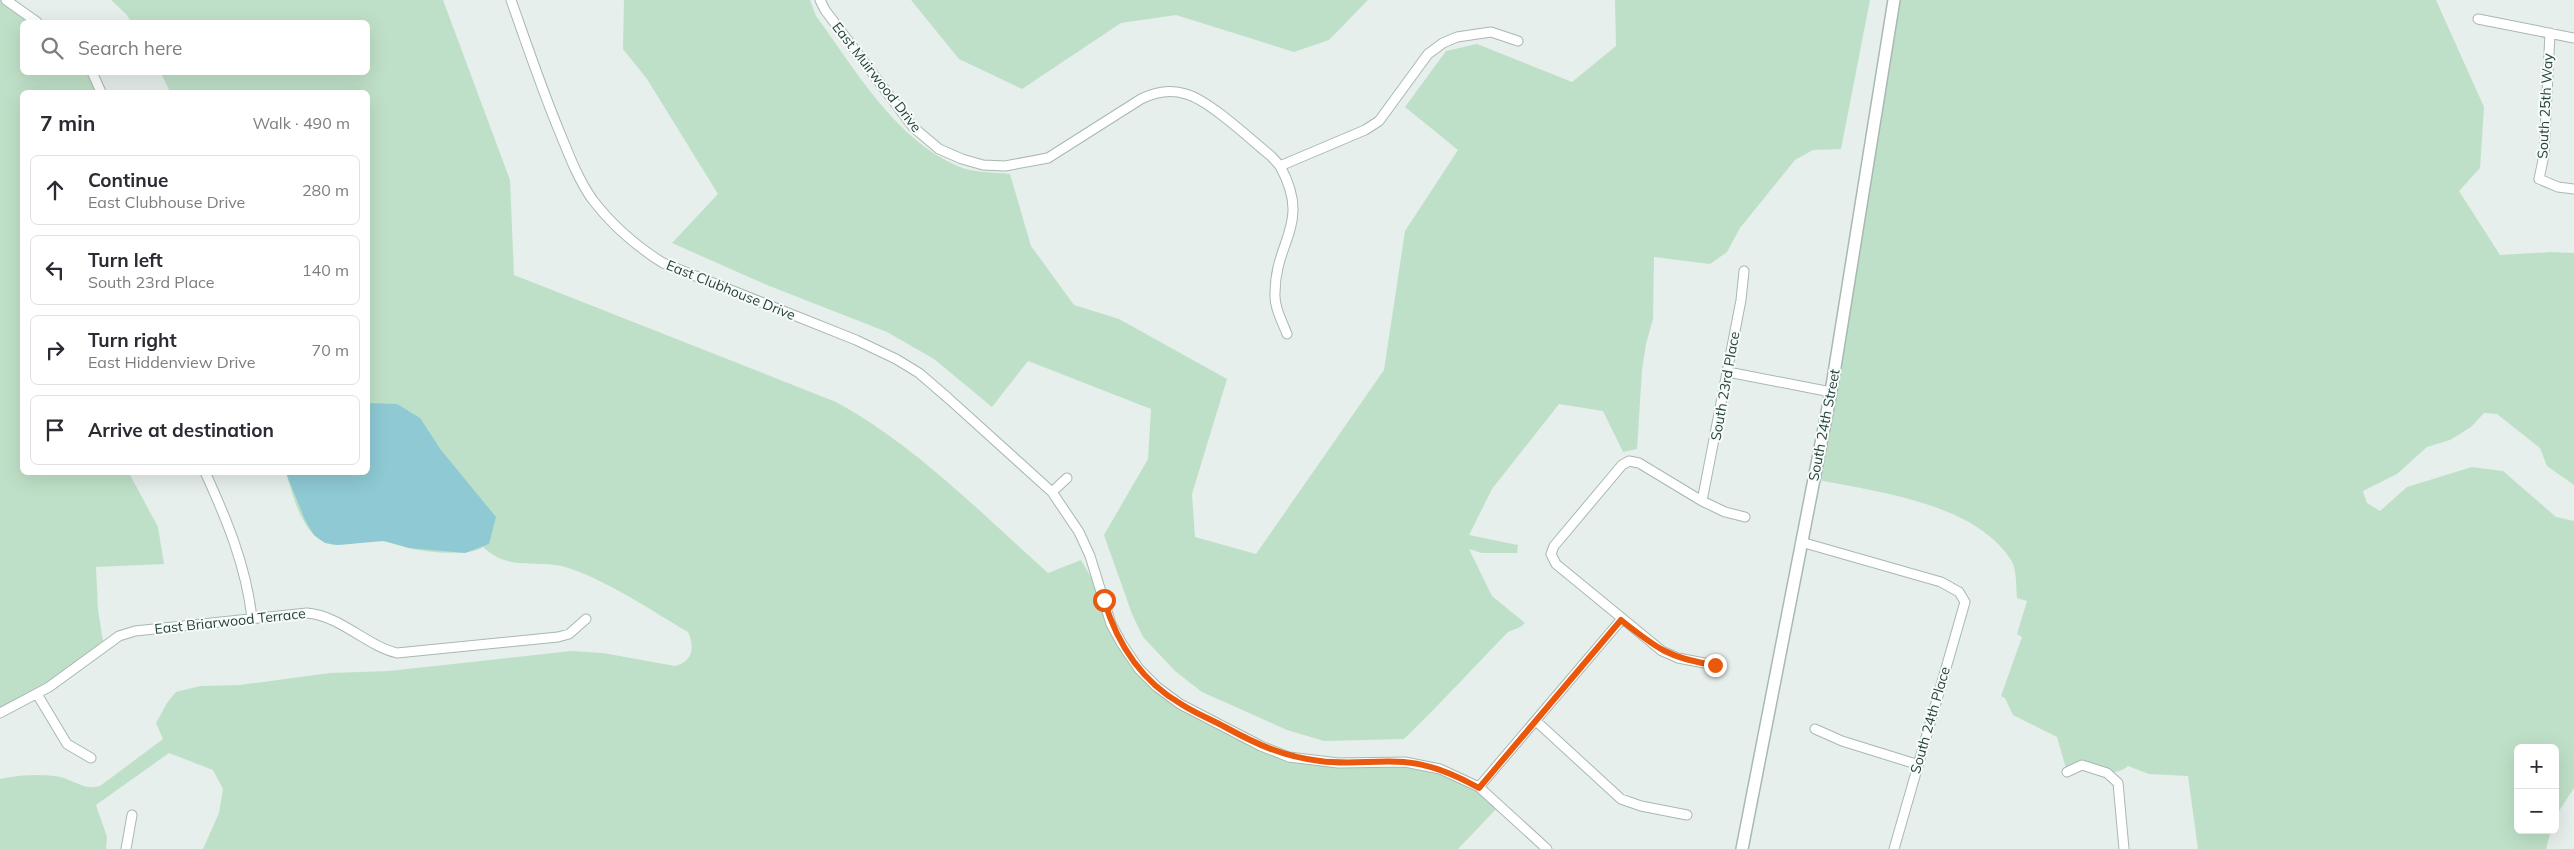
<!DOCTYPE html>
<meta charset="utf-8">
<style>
body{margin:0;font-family:Mulish,sans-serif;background:#f7f7f7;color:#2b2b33}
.controls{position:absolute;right:15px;bottom:15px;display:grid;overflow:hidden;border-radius:8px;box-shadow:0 5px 20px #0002}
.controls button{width:45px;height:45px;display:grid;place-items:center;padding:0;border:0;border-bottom:1px solid #e1e1e2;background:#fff;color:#2b2b33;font:25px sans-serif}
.stop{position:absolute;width:15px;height:15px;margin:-11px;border:4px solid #ea580c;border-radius:50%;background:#fff}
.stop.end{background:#ea580c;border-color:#fff;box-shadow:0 1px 5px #0008}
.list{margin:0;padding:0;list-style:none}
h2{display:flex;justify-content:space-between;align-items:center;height:65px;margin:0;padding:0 20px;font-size:21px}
h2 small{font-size:16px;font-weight:400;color:#7c7c81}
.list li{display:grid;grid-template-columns:32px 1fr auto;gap:15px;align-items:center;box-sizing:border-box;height:70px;margin:0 10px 10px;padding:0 10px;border:1px solid #e1e1e2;border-radius:8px}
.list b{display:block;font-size:19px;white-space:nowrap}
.list p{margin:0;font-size:16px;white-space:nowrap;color:#7c7c81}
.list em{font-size:16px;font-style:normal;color:#7c7c81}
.icon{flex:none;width:28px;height:28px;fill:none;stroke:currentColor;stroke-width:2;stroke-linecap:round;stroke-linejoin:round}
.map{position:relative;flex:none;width:2574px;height:849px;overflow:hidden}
.search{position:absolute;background:#fff;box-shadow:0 5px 20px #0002;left:20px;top:20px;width:350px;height:55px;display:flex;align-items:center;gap:12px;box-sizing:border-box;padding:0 18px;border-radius:8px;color:#7c7c81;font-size:19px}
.panel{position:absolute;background:#fff;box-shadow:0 5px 20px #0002;left:20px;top:90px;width:350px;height:385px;border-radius:8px}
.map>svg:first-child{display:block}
.green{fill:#bfe0c8}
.water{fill:#8ec9d4}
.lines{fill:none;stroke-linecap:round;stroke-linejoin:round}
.minor-casing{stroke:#a8b8b2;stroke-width:11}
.tertiary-casing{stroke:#a8b8b2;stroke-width:14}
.minor{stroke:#fff;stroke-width:9}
.tertiary{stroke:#fff;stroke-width:11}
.route{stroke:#ea580c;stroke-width:6}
.labels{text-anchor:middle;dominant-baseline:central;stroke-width:4;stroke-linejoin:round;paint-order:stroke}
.street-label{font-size:14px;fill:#24423a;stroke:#f7fbf9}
</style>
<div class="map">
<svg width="2574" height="849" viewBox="0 0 2574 849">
<rect width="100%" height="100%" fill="#e6efeb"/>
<path class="green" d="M0,0H6L37,22H22V72L92,73L101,92H22V472L129,473L158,527L164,564L96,567L98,610L104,647L0,713Z
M111,0H443L510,180L514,275L836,402C915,445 981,513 1048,573L1081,560L1104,600L1111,624L1139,669L1180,704L1289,757L1405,762L1462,779L1500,805L1458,849H203L219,813L223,789L213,770L169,753L96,805L107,837L106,849H0V779C17,775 37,774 55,776C72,778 83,791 100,786L163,739L156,723L167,703L176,692L200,686L240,685L330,673L389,671L571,651L603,653L675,666C693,661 695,648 688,632C655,613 592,570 555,565C526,561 507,569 483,547C471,557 423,552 408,548C396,545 386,540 374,541C359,541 338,549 324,542C301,531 293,495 286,473L368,472V92H170L161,73L368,72V22H131L126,14Z
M624,0H810L816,16C856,70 895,140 960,167C974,173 994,172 1010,174L1031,246L1074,305L1119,319L1227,379L1192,494L1195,537L1256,554L1384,370L1405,231L1458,150L1405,107L1446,51L1477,44L1572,82L1616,46L1615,0H1870L1841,149L1813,150L1795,160L1740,228L1727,252L1710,264L1654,257L1653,319L1646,344L1642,370L1637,449L1623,452L1603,411L1559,404L1492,489L1469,535L1518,545L1517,553H1482L1469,549L1492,596L1525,623C1519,630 1512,628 1506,634C1472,669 1439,705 1404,739L1324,741L1287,730L1202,692L1175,671L1143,637L1132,614L1104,535L1148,459L1151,409L1028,361L992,407L934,359L887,332L767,285L672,243L718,194L647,79L623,49Z
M911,0H1368L1329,40L1294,52L1176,15L1121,23L1022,89L959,59Z
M1894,0H2436L2484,107L2480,168L2459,191L2500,255L2551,252L2574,253V485L2547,466L2540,448L2497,414L2484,413L2471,427L2450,440L2427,447L2397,474L2363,491L2367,503L2380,511L2407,487L2472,467L2503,471L2556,517L2574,521V788L2555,817V748H2518V830H2551L2546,849H2198L2188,776L2149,774L2128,766C2114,778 2097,770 2082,765L2067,772L2057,737L2013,715L2005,698L2001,696L2022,637L2017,634L2027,601L2017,598C2016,587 2017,569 2011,560C1974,502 1875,492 1814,479Z"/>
<path class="water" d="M368,403L397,404L420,418L441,450L496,517L489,544L465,553L409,548L384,541L337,545L325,543L314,535L305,520L286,473L368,472Z"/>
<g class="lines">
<defs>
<path id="minor" d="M6,0L37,22
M511,0C527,45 542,90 560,133C569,155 578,179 592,199C611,224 636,246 663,263L856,340L896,359L919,373L948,398L1052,492L1079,532L1090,556L1111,624L1122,644L1139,669L1157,687L1180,704L1261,746L1289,757L1338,763L1405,762L1440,769L1479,787L1547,849
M820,0L825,10L913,127L939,149L962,159L983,165L1005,166L1048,158L1141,99C1155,92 1171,89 1186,94C1209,100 1251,140 1271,156L1280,166
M2478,19L2574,38
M2550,33L2544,155L2539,179L2558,187L2574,189
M92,72L101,92
M1287,334C1282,321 1274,307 1275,293C1275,240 1312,224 1280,166L1365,130L1379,121L1428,54L1443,43L1457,37L1491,32L1518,41
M1728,372L1831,392
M205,472C227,520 246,566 252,618
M1052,492L1067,478
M1702,501L1741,300L1744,271
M1801,542L1941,582L1959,592L1965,602L1894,849
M1715,665L1678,658L1662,651L1556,564L1551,554L1554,546L1622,465L1629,461L1639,463L1702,501L1725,512L1745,517
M37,694L67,744L91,758
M0,713L49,687L119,636L135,631L307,613C341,616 365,645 397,653L558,637L569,634L586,619
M1536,721L1621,799L1641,806L1687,815
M1815,729L1842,741L1916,764
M2067,772L2082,765L2107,773L2118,783L2124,849
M1479,787L1621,620
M126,849L132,815"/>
<path id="tertiary" d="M1742,849L1831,392L1894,0"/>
</defs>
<use href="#minor" class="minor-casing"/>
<use href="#tertiary" class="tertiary-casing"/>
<use href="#minor" class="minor"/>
<use href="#tertiary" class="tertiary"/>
</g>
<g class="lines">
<path class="route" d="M1104,600C1117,643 1141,681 1181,704C1195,713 1210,719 1225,727C1256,744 1284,757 1320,761C1348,765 1376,760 1404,762C1430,764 1456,775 1479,788L1621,620C1656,648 1670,659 1715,665"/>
</g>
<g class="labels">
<g class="street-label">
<text transform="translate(877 77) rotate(52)">East Muirwood Drive</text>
<text transform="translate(2545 106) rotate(-87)">South 25th Way</text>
<text transform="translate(731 290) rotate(22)">East Clubhouse Drive</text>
<text transform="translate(1725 386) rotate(-80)">South 23rd Place</text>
<text transform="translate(1824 425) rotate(-79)">South 24th Street</text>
<text transform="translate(230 621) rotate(-6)">East Briarwood Terrace</text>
<text transform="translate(1930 720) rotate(-74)">South 24th Place</text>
</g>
</g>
</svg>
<div class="controls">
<button>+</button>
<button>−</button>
</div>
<div class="stop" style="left:1104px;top:600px"></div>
<div class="stop end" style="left:1715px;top:665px"></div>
<div class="search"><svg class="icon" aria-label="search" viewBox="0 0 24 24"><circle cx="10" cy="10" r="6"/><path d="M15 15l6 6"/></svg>Search here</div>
<section class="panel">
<h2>7 min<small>Walk · 490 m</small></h2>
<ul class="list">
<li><svg class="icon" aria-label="ahead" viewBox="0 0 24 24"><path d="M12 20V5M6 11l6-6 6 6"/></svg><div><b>Continue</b><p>East Clubhouse Drive</p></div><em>280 m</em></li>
<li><svg class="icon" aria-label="left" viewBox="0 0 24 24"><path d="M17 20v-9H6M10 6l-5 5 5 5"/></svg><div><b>Turn left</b><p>South 23rd Place</p></div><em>140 m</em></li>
<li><svg class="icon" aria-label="right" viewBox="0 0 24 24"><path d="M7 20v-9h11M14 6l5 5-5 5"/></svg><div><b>Turn right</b><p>East Hiddenview Drive</p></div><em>70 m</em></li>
<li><svg class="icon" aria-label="arrive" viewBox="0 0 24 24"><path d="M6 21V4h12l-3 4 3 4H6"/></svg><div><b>Arrive at destination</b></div></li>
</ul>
</section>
</div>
